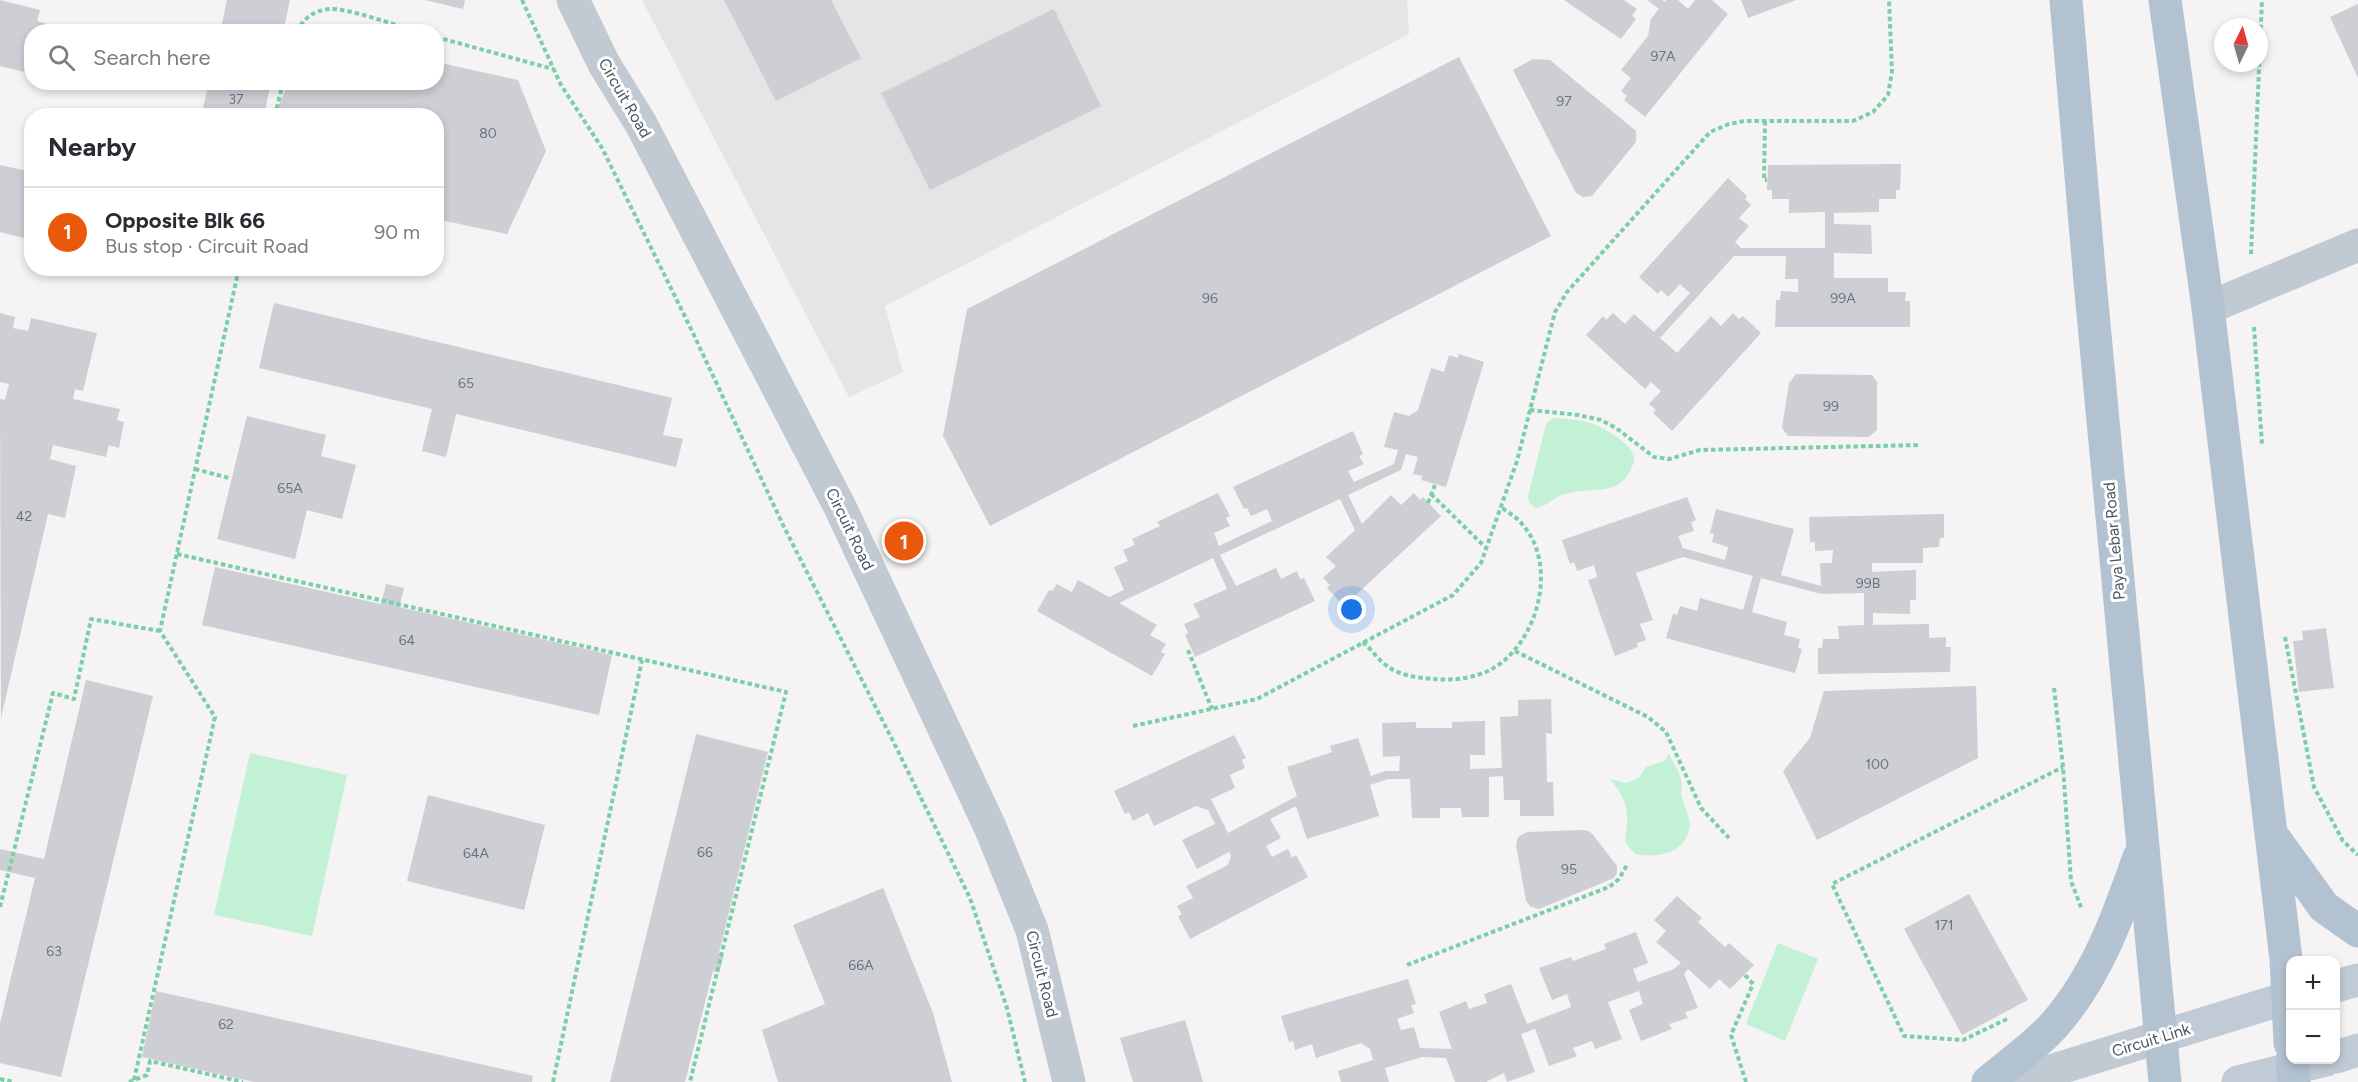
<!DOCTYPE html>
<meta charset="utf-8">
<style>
body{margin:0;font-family:Figtree,sans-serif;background:#f2f2f3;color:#2b2b33}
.controls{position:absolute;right:18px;bottom:18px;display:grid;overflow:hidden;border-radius:12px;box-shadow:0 3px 9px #0003}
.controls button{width:54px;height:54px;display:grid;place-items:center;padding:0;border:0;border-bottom:2px solid #e1e1e2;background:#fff;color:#2b2b33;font:30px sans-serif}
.compass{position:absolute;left:2214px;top:18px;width:54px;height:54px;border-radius:50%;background:#fff;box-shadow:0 3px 9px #0003;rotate:5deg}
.you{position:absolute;left:1352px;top:610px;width:21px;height:21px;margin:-15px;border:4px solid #fff;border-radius:50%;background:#1a73e8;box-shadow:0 0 0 9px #1a73e833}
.badge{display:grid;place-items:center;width:39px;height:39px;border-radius:50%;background:#ea580c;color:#fff;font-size:20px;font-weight:700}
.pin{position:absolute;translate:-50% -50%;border:3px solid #fff;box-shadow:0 2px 6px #0006}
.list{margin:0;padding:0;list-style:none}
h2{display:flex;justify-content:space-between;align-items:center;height:78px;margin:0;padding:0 24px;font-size:26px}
h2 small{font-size:20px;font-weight:400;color:#7c7c81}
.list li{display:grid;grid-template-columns:39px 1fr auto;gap:18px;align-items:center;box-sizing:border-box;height:90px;padding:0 24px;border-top:2px solid #e1e1e2}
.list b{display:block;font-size:22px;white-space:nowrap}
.list p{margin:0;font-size:20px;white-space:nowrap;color:#7c7c81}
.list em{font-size:20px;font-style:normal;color:#7c7c81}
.icon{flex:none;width:33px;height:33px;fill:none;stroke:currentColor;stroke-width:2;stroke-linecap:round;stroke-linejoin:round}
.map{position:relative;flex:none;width:2358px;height:1082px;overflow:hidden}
.search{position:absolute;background:#fff;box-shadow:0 3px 9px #0003;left:24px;top:24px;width:420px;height:66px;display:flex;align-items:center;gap:15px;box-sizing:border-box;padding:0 21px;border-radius:24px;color:#7c7c81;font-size:22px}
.panel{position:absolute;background:#fff;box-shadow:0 3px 9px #0003;left:24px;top:108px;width:420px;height:168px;border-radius:24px}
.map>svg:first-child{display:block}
.education{fill:#e6e4e5}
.green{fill:#c3f1d5}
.building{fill:#cdcfd5}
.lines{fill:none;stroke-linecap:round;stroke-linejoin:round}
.path{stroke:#7ad0a6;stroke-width:4;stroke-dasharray:4.5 3;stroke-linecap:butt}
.minor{stroke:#c1cad2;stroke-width:33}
.tertiary{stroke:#c1cad2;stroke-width:33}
.secondary{stroke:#c1cbd6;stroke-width:33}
.primary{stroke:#b3c2d1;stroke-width:33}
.labels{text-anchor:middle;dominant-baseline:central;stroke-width:6;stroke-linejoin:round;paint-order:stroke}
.number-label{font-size:14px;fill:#6b747e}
.street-label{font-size:16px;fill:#4a5661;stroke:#fff}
</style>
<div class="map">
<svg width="2358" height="1082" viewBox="0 0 2358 1082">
<rect width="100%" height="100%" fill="#f5f3f3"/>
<path class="education" d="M642,0H1407L1409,34L885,306L903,372L849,397Z"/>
<path class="green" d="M1553,418C1582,420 1592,420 1617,437C1626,444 1631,448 1635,459C1620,504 1593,482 1560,496C1550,500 1548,506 1535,508L1529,502L1528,496L1546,424Z
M250,753L347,775L312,936L214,915Z
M1669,754C1673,762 1679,771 1681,779C1683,785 1680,792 1682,798C1685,809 1692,819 1689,830C1683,855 1655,858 1635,854L1625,842C1629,813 1629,802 1610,779L1626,783L1639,778L1646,767L1664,761Z
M1778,943L1818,959L1785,1041L1746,1024Z"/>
<path class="building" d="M0,0L40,10L37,21L47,24L46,32H32V74L0,66Z
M227,0H290L283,32H220Z
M425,0H465L463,9Z
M724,0H831L861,58L776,101Z
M1564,0H1624L1637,9L1632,16L1636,19L1621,39Z
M1647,0H1662L1665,2L1666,0H1678L1688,9L1695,0H1712L1728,14L1645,117L1624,100L1627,96L1621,91L1631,78L1621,70L1648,36L1651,19L1659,9Z
M1741,0H1796L1748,18Z
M2358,4V78L2330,17Z
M1054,9L1101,106L930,190L881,93Z
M1459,57L1551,236L990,526L943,436L967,309Z
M1533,59L1550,60L1636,131V142L1592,196L1583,197L1576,193L1513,70Z
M436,62L518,80L546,151L507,234L436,219V116H274L289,82H436Z
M209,82H271L264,116H201Z
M1901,164L1900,190H1896V199H1879V212L1834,213V224L1871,225L1872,254L1834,253V278H1888V292H1906L1905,301H1910V327H1775L1776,300H1780L1781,291L1798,292V279H1785L1786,256H1734L1660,338L1677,353L1711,316L1721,326L1733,313L1739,319L1743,316L1761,333L1672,431L1653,413L1656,410L1649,404L1661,391L1651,382L1645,389L1586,335L1603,316L1606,320L1613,313L1625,324L1634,314L1654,332L1690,293L1680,284L1668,297L1661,290L1658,294L1639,277L1728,178L1747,196L1745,199L1751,205L1739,218L1749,226L1735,242L1741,248H1825V212L1789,213V199H1772V190H1767L1768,165Z
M0,165L32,172V240L0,232Z
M274,303L672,398L663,435L683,439L676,467L456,414L446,457L422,451L432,409L259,368Z
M0,313L15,317L13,328L28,331L31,318L97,333L83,391L75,389L73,399L120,409L117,420L124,422L119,448L109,445L106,457L53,445L50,459L76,466L65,518L48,514L1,718L0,399L5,400L9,384L0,382Z
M1459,354L1484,362L1446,487L1421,480L1423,476L1413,474L1418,457L1406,454L1401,470L1348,495L1362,524L1391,495L1401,505L1414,493L1420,500L1423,497L1441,516L1344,606L1327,588L1330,585L1323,578L1336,566L1326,557L1355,530L1340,499L1220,555L1236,586L1276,568L1281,579L1297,571L1300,579L1304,578L1315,601L1195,657L1185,635L1188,633L1184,624L1200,617L1193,604L1227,589L1213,558L1119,603L1157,625L1150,635L1166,644L1161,652L1165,654L1152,676L1037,611L1049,590L1052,591L1057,584L1072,592L1078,580L1109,597L1124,590L1114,567L1128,561L1123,550L1135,545L1132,539L1160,526L1157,522L1218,493L1230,516L1226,518L1230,526L1214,533L1219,546L1272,521L1267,509L1251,516L1247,508L1244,509L1233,487L1353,431L1363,454L1359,456L1364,464L1348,471L1354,482L1394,464L1398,450L1384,447L1394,412L1409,416L1418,410L1431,368L1444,372L1449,355L1458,358Z
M1796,374L1872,375L1877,382V430L1869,437L1788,436L1782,428L1789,383Z
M247,416L326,435L321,456L356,465L342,519L307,510L295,559L217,539Z
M1687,497L1696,520L1691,522L1694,531L1678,536L1683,548L1725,560L1728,547L1712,542L1714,534L1710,533L1716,509L1794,529L1781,575L1821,586L1820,563H1832L1833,550L1815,551V542H1810L1809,517L1944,514V538H1940L1939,547L1923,548V563H1872V572L1916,570V600H1910V614L1873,613V625L1929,624V638L1946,637V647H1951L1950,672L1818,674V648H1822L1823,639H1839L1838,626L1864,625V593L1821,594L1761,578L1752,612L1787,622L1784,635L1800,639L1798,648L1802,649L1795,673L1666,638L1673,614L1677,615L1680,606L1697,611L1700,598L1743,610L1753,576L1683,557L1636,573L1653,620L1640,624L1646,640L1637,643L1638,647L1615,656L1588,580L1597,577L1594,565L1577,571L1574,562L1570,564L1562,540Z
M215,567L381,604L386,584L404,588L399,607L612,655L599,715L202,625Z
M2326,628L2334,688L2299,692L2293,641L2303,640L2302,631Z
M86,680L153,696L61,1077L0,1063V1023L35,878L0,870V849L44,859Z
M1976,686L1978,758L1817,840L1783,771L1810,738L1824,691Z
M1551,699L1552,734L1546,733L1547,782H1553L1554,816H1520V800H1504L1503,776L1489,777V817H1462L1461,808H1440V818H1412L1410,779H1388L1370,785L1379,816L1307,839L1296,806L1270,819L1281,838L1266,846L1272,857L1288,849L1292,858L1296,855L1308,877L1190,939L1178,916L1182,914L1177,906L1193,898L1186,886L1228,865L1231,856L1229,852L1197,869L1182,840L1215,824L1208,810L1196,806L1154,826L1148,813L1133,821L1129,812L1125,814L1114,791L1234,735L1246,758L1242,760L1245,768L1230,775L1235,788L1211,799L1228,833L1297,796L1287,767L1332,752L1330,746L1358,738L1371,776L1385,771H1399L1400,756L1383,757L1382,723L1416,722V728H1452V722L1485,721V755H1470V769L1502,768L1500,717L1518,716V700Z
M696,734L768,752L719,953L724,954L719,973L713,971L685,1082H610Z
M428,795L545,825L524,910L407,881Z
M1583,830L1589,831L1594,836L1617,866V873L1614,878L1539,909L1531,907L1526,901L1516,845L1518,837L1527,832Z
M883,888L933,1013L952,1082H778L762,1030L825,1004L793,925Z
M1969,894L2028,1000L1962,1035L1904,929Z
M1677,896L1702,918L1698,922L1725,947L1729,943L1754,965L1730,989L1719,979L1710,989L1688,969L1684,974L1698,1008L1685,1012L1688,1018L1669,1024L1672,1029L1641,1041L1629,1010L1643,1004L1639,991L1608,1002L1622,1039L1595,1049L1592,1041L1573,1048L1577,1056L1549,1066L1535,1029L1521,1034L1535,1072L1507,1082L1504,1073L1486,1082H1455L1446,1058L1422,1057L1385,1068L1389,1082H1341L1338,1071L1373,1060L1370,1049L1361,1043L1316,1058L1312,1044L1295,1050L1293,1041L1289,1042L1281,1016L1408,979L1416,1004L1411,1005L1414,1013L1397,1019L1401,1030L1414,1027L1420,1048L1452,1049L1439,1012L1466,1001L1469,1009L1487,1003L1484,994L1511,984L1527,1024L1571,1007L1567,994L1552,1000L1539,968L1571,957L1573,961L1606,949L1604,944L1636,932L1648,963L1633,969L1638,982L1674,969L1681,963L1656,942L1666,931L1654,920Z
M156,991L533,1076L532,1082H254L142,1057Z
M1185,1020L1203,1082H1133L1120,1038Z"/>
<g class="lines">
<path class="path" d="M522,0L561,85L602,148L692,331L784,527L896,747L970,898L1007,1008L1025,1082
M297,32C303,18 315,10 330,9C348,8 399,26 418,32
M436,37L553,69
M275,116L283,82
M1765,121L1764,180H1767
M2251,254L2262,0
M2254,327L2262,445
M1530,410L1578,415L1601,420L1616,428L1654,457L1669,459L1700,450L1920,445
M195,469L229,478
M1431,494L1486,548
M1428,503L1435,485
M177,554L786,692L690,1082
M2285,637L2314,787L2343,841L2358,855
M1363,642C1372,650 1380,662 1390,668C1402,676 1420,678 1434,679C1453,681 1475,678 1492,669C1538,643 1559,565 1522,524C1517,517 1507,512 1501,507
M1188,650L1212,709
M1515,651L1648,717L1666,732L1701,808L1729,838
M2054,688L2063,767L2071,881L2082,910
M1133,726L1257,699L1453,595L1481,563L1517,461L1555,312L1567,292L1710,132L1729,124L1744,121H1853L1873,112L1888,95L1892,72L1889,0
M0,907L53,693L74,699L91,619L160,631
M1407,965L1609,887L1619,879L1627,865
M1745,975L1753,984L1731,1035L1746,1082
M2007,1019L1963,1040L1904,1036L1832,884L2063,767
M0,1079L14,1082
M134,1080L215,717L160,631L239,268
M129,1082L147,1075L150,1061L243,1082
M553,1082L642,660"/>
<path class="minor" d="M2208,308L2358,245"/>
<path class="tertiary" d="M573,0L604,64L641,124L840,507L990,827L1032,930L1069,1082
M2015,1082L2160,1037"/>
<path class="secondary" d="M2336,986L2358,980
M2160,1037L2290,997
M2336,1057L2358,1050
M2238,1082L2326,1060"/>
<path class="primary" d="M2066,0C2096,361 2129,722 2165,1082
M2165,0L2208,308L2286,959L2290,1043
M2272,835L2324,907L2358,931
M2292,1060L2294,1082
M1988,1082C2010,1063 2036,1046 2055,1024C2097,976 2118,917 2139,857"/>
</g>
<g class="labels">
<g class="number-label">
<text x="1663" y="56">97A</text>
<text x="236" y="99">37</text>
<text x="1564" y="101">97</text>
<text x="488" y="133">80</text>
<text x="1210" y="298">96</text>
<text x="1843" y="298">99A</text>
<text x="466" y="383">65</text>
<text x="1831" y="406">99</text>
<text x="290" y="488">65A</text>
<text x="24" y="516">42</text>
<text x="1868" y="583">99B</text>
<text x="407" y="640">64</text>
<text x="1877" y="764">100</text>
<text x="705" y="852">66</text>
<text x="476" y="853">64A</text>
<text x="1569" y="869">95</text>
<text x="1944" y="925">171</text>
<text x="54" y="951">63</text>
<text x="861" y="965">66A</text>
<text x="226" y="1024">62</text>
</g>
<g class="street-label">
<text transform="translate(625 98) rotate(60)">Circuit Road</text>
<text transform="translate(850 529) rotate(64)">Circuit Road</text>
<text transform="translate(2114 541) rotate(-95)">Paya Lebar Road</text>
<text transform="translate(1042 974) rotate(76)">Circuit Road</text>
<text transform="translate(2151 1040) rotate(-17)">Circuit Link</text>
</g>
</g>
</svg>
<div class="controls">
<button>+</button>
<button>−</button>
</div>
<svg class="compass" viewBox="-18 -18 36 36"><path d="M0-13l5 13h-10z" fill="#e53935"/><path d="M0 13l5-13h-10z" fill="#7c7c81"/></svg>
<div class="you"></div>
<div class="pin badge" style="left:904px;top:541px">1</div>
<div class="search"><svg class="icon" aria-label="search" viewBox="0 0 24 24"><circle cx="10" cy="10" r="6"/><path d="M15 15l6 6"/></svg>Search here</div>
<section class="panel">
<h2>Nearby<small></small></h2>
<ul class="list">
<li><span class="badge">1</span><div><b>Opposite Blk 66</b><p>Bus stop · Circuit Road</p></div><em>90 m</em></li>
</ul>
</section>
</div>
